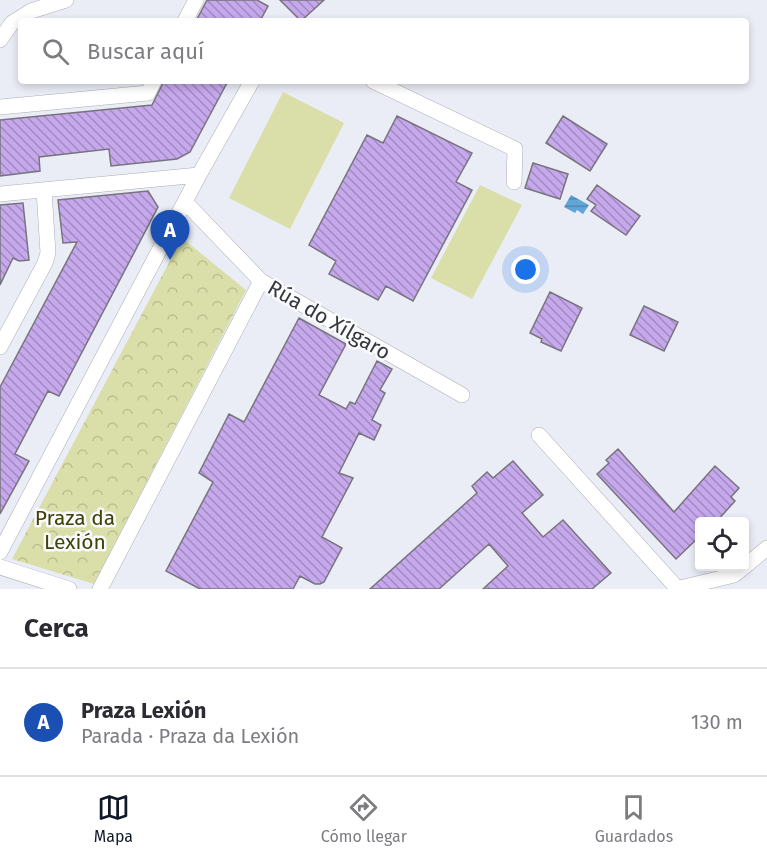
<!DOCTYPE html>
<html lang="es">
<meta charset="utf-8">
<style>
body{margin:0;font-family:"Fira Sans",sans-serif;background:#f7f7f7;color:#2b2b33}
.controls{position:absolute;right:18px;bottom:18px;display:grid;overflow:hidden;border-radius:6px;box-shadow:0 3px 9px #0003}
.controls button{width:54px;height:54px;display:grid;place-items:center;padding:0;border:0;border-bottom:2px solid #e1e1e2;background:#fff;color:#2b2b33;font:30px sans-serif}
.you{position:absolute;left:526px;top:270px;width:21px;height:21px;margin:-15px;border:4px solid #fff;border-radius:50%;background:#1a73e8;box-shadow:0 0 0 9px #1a73e833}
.badge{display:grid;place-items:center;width:39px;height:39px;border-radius:50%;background:#111827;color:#fff;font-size:20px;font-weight:700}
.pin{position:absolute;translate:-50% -50px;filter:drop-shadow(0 2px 3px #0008)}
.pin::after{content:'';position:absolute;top:32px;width:21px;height:18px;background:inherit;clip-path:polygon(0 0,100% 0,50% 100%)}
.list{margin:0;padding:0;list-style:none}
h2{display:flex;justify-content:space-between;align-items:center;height:78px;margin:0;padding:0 24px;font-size:26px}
h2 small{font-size:20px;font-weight:400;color:#7c7c81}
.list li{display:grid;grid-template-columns:39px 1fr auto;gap:18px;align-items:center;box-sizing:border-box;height:108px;padding:0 24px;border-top:2px solid #e1e1e2}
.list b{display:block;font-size:22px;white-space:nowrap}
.list p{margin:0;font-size:20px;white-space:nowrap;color:#7c7c81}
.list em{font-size:20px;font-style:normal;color:#7c7c81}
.icon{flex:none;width:33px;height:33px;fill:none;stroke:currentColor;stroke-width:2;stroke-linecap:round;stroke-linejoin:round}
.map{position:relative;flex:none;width:767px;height:589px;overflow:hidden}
.search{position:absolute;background:#fff;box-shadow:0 3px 9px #0003;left:18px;right:18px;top:18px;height:66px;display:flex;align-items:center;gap:15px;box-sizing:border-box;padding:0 21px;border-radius:6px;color:#7c7c81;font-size:22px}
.sheet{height:186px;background:#fff}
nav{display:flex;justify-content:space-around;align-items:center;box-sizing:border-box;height:84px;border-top:2px solid #e1e1e2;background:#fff;font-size:16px;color:#7c7c81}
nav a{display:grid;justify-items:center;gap:3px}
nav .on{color:#111827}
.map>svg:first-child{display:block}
.green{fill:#dadea8}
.park{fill:url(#park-crowns)}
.water{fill:url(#water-rules)}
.building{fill:url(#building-back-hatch);stroke:#77747c;stroke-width:1.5}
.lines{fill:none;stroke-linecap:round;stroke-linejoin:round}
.street-casing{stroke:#acaeb6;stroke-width:16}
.street{stroke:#fff;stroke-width:15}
.labels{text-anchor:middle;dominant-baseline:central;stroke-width:5;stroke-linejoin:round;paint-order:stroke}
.street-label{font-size:21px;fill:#36373a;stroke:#fafbff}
.park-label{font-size:21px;fill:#414203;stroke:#fafbff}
</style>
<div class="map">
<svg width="767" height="589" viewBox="0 0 767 589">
<defs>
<pattern id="park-crowns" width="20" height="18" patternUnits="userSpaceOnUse" patternTransform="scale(1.5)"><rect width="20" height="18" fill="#dadea8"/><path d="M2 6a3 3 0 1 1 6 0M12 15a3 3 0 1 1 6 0" fill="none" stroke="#bcbf91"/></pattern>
<pattern id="water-rules" width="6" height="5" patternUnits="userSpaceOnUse" patternTransform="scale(1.5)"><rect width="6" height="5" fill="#61a6d7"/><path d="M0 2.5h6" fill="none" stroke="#5188af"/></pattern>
<pattern id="building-back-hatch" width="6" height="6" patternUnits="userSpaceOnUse" patternTransform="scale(1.5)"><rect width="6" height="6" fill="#c6a8ed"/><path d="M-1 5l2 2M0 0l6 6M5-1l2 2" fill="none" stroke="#a28ac1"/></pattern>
</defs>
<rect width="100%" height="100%" fill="#ebedf6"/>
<path class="green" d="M283,92L344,123L290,229L229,198Z
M480,185L522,205L472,299L431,278Z"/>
<path class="park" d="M182,238L246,290L94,584L12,559Z"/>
<path class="water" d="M571,195L589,205L583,214L577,210L575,213L564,207Z"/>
<path class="building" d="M207,0H257L268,6L260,21H196Z
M280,0H324L301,21Z
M164,81H228L190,152L177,159L111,166L109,149L39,157L40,171L0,176V120L152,105Z
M397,116L472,153L456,182L472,190L413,301L386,286L378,300L329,274L336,261L309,245L367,135L383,143Z
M563,116L607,144L590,171L546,143Z
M533,163L568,174L560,199L525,188Z
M597,185L640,216L626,235L591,211L596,205L587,199Z
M148,191L158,207L59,396L48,391L15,454L29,461L0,514V387L77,242L63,243L58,200Z
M23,203L29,260L19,261L13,258L0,285V205Z
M550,292L582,308L561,351L541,342L542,339L530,333Z
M644,306L678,322L664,351L630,335Z
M299,318L346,344L319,395L346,409L350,402L355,404L377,361L392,369L380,390L385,393L372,420L381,425L374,440L359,433L339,473L353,478L322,537L342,548L324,582L320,584H315L300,576L293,589H200L166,571L213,482L199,473L229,414L244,422Z
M618,449L674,512L715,466L739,488L731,497L735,501L716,522H699V537L676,559L597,474L609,463L606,460Z
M513,461L543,495L522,513L543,537L563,520L611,573L592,589H483L508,566L489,544L439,589H370L477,493L472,486L487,472L493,478Z"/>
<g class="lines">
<defs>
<path id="street" d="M185,21L196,0
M0,40L12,23L31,11L66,0
M373,81L515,149L514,182
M0,107L148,93L154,81
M0,194L199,175
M185,202L261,281L462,395
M0,347L45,263L48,253L44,190
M539,435L677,588
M0,552L199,175L252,81
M0,567L69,589
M100,589L261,281
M676,589L734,575L767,548"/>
</defs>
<use href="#street" class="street-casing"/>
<use href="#street" class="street"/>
</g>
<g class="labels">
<g class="street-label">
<text transform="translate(329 320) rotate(30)">Rúa do Xílgaro</text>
</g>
<g class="park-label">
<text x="75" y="518">Praza da<tspan x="75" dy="24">Lexión</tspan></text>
</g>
</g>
</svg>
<div class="controls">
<button><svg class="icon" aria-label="locate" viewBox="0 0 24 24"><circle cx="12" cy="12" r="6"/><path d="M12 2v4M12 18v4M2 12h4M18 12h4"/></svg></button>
</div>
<div class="you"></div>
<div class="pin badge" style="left:170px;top:260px;background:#1a4fb4">A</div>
<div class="search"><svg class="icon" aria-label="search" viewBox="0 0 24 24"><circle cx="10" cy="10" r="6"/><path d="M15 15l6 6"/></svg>Buscar aquí</div>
</div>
<section class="sheet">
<h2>Cerca<small></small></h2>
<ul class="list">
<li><span class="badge" style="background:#1a4fb4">A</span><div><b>Praza Lexión</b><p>Parada · Praza da Lexión</p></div><em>130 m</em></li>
</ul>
</section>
<nav>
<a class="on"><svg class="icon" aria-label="map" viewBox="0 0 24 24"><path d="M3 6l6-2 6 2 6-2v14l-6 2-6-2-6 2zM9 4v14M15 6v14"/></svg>Mapa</a>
<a><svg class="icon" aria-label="directions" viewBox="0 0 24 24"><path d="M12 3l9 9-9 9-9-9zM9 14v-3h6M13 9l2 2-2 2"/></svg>Cómo llegar</a>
<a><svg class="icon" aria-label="saved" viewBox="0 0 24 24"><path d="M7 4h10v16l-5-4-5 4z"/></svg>Guardados</a>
</nav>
